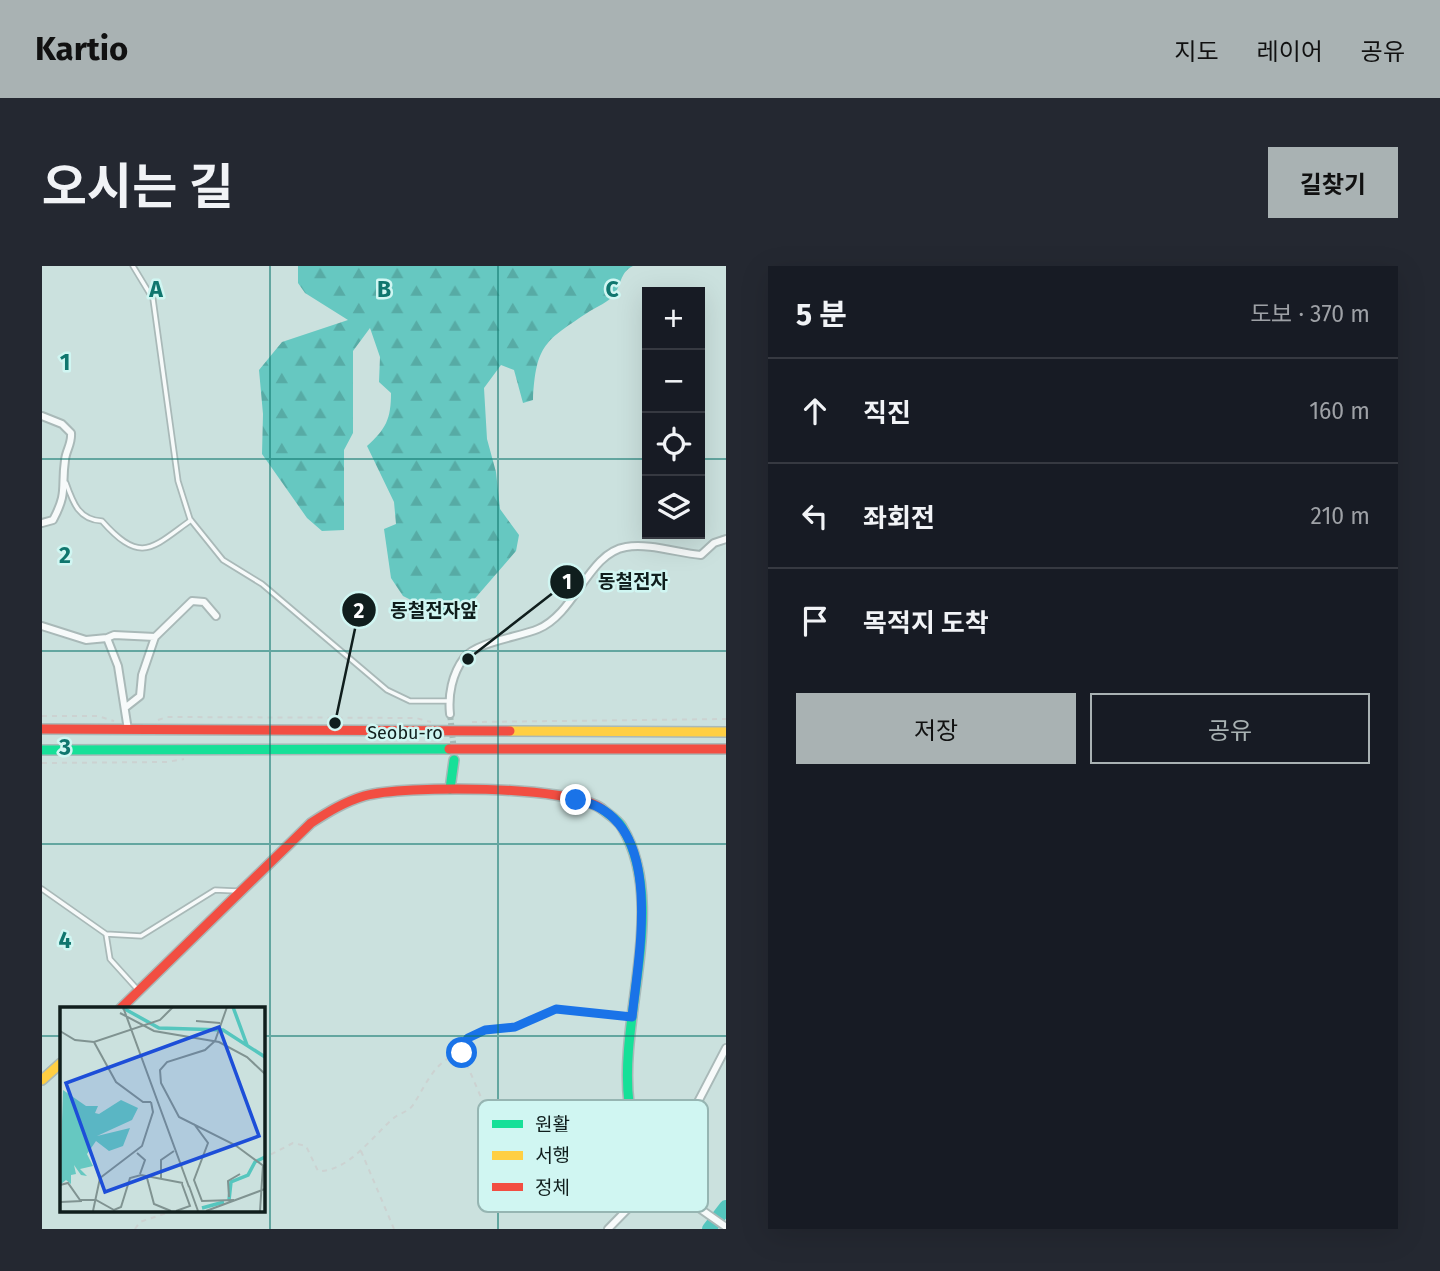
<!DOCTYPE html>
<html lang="ko">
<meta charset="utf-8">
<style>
body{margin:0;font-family:"Fira Sans","Noto Sans KR",sans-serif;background:#242831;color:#f1f3f6}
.controls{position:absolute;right:21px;top:21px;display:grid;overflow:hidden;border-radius:0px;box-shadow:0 7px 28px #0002}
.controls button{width:63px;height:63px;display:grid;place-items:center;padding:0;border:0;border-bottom:2px solid #363941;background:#171b24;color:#f1f3f6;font:35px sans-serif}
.stop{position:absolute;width:21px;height:21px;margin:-16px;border:5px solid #1a73e8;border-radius:50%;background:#fff}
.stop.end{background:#1a73e8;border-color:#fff;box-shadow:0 2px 7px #0008}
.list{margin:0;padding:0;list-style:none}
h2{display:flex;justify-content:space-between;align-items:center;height:91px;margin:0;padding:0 28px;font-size:30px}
h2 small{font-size:23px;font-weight:400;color:#9ea1a6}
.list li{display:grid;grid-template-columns:46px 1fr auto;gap:21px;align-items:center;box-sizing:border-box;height:105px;padding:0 28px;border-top:2px solid #363941}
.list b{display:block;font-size:26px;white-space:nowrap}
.list em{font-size:23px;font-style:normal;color:#9ea1a6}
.actions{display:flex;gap:14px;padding:21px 28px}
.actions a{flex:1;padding:16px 0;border:2px solid #a9b2b3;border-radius:0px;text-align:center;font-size:24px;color:#a9b2b3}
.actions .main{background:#a9b2b3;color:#111}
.icon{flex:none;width:38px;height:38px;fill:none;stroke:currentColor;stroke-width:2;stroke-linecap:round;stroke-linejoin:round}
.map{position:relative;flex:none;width:684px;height:963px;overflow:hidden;border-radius:0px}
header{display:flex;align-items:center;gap:42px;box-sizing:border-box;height:98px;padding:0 35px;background:#a9b2b3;color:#111}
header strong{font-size:33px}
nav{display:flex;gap:38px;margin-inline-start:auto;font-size:24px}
.intro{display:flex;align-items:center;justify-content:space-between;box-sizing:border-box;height:168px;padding:0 42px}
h1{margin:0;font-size:49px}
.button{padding:18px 32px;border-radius:0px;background:#a9b2b3;color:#111;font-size:24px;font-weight:700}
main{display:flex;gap:42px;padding:0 42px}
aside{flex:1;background:#171b24;border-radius:0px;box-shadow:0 7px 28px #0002}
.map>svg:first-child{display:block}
.forest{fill:url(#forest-firs)}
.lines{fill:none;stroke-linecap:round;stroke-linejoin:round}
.river{stroke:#55c6be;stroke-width:14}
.street-tunnel{stroke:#a6bab7;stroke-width:6;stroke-dasharray:6 3;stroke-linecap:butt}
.lane-casing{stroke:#a9b9b8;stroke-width:7}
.street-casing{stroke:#a9b9b8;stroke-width:10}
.fast-casing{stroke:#a9b9b8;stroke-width:12}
.slow-casing{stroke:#a9b9b8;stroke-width:12}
.jam-casing{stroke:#a9b9b8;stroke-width:12}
.path{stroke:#ccd2d1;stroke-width:2;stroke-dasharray:5 5;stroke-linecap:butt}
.lane{stroke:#f7fafa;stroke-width:3.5}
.street{stroke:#f7fafa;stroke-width:6}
.fast{stroke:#16e098;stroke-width:9}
.slow{stroke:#ffcf43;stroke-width:9}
.jam{stroke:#f24e42;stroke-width:9}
.route{stroke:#1a73e8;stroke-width:9}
.grid{fill:none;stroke:#0f766e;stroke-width:2;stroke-opacity:0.55}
.labels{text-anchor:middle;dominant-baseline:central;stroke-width:5;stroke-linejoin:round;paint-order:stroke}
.street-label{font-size:18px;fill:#101e1d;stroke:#d0f6f2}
.inset-river{fill:none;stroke:#55c6be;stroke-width:3.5}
.inset-road{fill:none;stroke:#809391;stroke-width:2}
.view{fill:#1d4ed8;fill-opacity:0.15;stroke:#1d4ed8;stroke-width:3.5}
.inset-edge{fill:none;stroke:#101e1d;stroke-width:3.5}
.key{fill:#d0f6f2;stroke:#96b5b2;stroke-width:2}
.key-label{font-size:19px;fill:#101e1d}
.grid-label{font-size:23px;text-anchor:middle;font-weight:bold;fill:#0f766e;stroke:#d0f6f2;stroke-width:5;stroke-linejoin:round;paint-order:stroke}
.leader{fill:none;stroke:#101e1d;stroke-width:2.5}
.callout-dot{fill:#101e1d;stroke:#d0f6f2;stroke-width:2.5}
.mark-label{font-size:21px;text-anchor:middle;font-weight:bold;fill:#fff}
.callout-label{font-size:19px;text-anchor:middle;font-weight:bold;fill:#101e1d;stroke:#d0f6f2;stroke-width:5;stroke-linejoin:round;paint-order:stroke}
</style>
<header>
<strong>Kartio</strong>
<nav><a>지도</a><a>레이어</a><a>공유</a></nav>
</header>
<div class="intro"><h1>오시는 길</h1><a class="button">길찾기</a></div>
<main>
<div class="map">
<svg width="684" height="963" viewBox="0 0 684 963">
<defs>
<pattern id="forest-firs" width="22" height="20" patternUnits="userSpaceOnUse" patternTransform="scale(1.75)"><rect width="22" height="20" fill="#66c8c1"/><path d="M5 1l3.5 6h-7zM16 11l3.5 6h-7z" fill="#57aba5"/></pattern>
</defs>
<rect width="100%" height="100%" fill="#cbe1de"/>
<path class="forest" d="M256,0H591C577,7 580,19 571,30C566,36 555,41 548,45C503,75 494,78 491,134L481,137L472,104L459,99L442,122L445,173L454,206L458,243L477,269L474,285L429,337L415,341L401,350L361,330L349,312L342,263L354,258L352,236L325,180C344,163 349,153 349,127L337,116L338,91L328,62L311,85V167L302,184V264L280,265L265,252L220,188L221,148L217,104L240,76L306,54L263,27L256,17Z"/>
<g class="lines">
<path class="river" d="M667,963L684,941"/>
<path class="street-tunnel" d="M408,448L412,485"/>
<defs>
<path id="lane" d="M91,0L111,33L136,215L148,253L181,294L220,318L345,424L368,435H407
M24,217C31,237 37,254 60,255C99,299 110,282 149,254
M0,623L64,668L99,670L173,624L195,625
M64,668L68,693L96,724"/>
<path id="street" d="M0,150L20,158L29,167C30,178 24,184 23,194C19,222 26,226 11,254L0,257
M0,360L44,374L65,372L76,400L86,464
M65,372L72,369L113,371L150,335L162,336L174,350
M84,441L98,430L100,409L113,371
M408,448C406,429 410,408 422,392C434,376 477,371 496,363C534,347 546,287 584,281C607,277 636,287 659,289L672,277L684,273
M620,916L684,961
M566,963L617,911L684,782"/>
<path id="fast" d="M0,484L407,483
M408,523L412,494
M560,543C566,548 576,554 580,561C627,639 576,751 587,837C590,865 604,893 620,916"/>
<path id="slow" d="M468,465L684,466
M0,814L19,797"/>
<path id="jam" d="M0,463L468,465
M407,483H684
M78,743L269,557C286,546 302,536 322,530C361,519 529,519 560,543"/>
</defs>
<use href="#lane" class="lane-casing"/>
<use href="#street" class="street-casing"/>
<use href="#fast" class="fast-casing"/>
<use href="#slow" class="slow-casing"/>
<use href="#jam" class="jam-casing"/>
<path class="path" d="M0,450H56L72,455
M116,454L125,451L374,452L389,456
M430,456L684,453
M0,497L125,496L142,493
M417,787L426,772L443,764L473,761L514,743L582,751
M319,885L352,963
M220,893L251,877L264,880L276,905C307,906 331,869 353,851C359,847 367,845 371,839C383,821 392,795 416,788L420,787L441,836
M93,963L98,956L133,944"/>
<use href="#lane" class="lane"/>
<use href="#street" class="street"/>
<use href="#fast" class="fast"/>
<use href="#slow" class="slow"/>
<use href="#jam" class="jam"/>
</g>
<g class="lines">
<path class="route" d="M420,787L416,788L426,772L443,764L473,761L514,743L590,751C597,686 625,549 534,534"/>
</g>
<path class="grid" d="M228,0V963M456,0V963M0,193H605M658,193H684M0,385H684M0,578H684M0,770H19M220,770H684"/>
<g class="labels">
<g class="street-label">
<text x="363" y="467">Seobu-ro</text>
</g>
</g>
<g transform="translate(18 741)">
<rect width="205" height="205" fill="#cbe1de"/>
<path d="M3,83L26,99H38L35,106L39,107L61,93L78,101L72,113L37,129L70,121L63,139L49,144L36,134L27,147L33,159L20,162L27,169L21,168L14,158L16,167L11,168V177L6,173L0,178Z" fill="#66c8c1"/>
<path class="inset-river" d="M173,0L187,38M63,1L99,21L163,23L205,50M169,193L171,175L188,168L195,155L205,150M142,201L164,195"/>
<path class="inset-road" d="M63,0L129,180M167,0L155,34L145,43L107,55L100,63L101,76L119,110L175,138L205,160M60,6L94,24L159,35L187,50L205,67M136,14L160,16M0,24L15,33L34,35L100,13L113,0M34,35L56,75L83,95H91M134,117L148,136L134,173L142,194L174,193M77,146L85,153L80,167M87,171L94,197L111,204M101,171V153L114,144M0,178L8,176L20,193H36L54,203L61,200L70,171L81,168L123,176M129,179L138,204M169,190L168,174L180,167M1,195L22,194M33,204L40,171L82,139L93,105L91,95M116,204L130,199L122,177M146,204L205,182M200,204L203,158"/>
<path class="view" d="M159,20L199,129L45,185L6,76Z"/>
<rect width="205" height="205" class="inset-edge"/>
</g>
<rect x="436" y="834" width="230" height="112" rx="10" class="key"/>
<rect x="450" y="854" width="31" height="8" fill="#16e098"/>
<rect x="450" y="885" width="31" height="9" fill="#ffcf43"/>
<rect x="450" y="917" width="31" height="8" fill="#f24e42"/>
<g class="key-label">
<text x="493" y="865">원활</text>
<text x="493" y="896">서행</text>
<text x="493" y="928">정체</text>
</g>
<g class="grid-label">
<text x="114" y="31">A</text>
<text x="342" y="31">B</text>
<text x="570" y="31">C</text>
<text x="23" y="104">1</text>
<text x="23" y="297">2</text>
<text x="23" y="489">3</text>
<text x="23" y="682">4</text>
</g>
<path class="leader" d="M426 393L525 316M293 457L317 344"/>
<g class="callout-dot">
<circle cx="426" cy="393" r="7"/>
<circle cx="293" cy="457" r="7"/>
<circle cx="525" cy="316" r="18"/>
<circle cx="317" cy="344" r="18"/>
</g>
<g class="mark-label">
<text x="525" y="323">1</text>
<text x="317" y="352">2</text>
</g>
<g class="callout-label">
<text x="591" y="322">동철전자</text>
<text x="392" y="351">동철전자앞</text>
</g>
</svg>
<div class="controls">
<button>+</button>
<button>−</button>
<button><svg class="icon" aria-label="locate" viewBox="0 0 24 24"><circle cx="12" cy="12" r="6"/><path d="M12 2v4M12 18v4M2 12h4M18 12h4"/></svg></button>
<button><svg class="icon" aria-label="layers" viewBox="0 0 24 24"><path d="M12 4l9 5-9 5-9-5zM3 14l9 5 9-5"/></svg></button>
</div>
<div class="stop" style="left:420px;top:787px"></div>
<div class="stop end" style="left:534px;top:534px"></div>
</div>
<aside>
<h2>5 분<small>도보 · 370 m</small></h2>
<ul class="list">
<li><svg class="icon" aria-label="ahead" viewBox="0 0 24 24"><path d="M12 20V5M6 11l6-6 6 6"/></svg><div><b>직진</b></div><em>160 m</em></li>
<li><svg class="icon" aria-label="left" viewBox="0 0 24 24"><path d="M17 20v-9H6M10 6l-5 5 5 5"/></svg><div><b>좌회전</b></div><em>210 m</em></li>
<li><svg class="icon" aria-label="arrive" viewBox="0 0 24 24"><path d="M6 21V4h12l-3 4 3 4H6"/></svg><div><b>목적지 도착</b></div></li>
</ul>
<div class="actions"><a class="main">저장</a><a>공유</a></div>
</aside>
</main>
